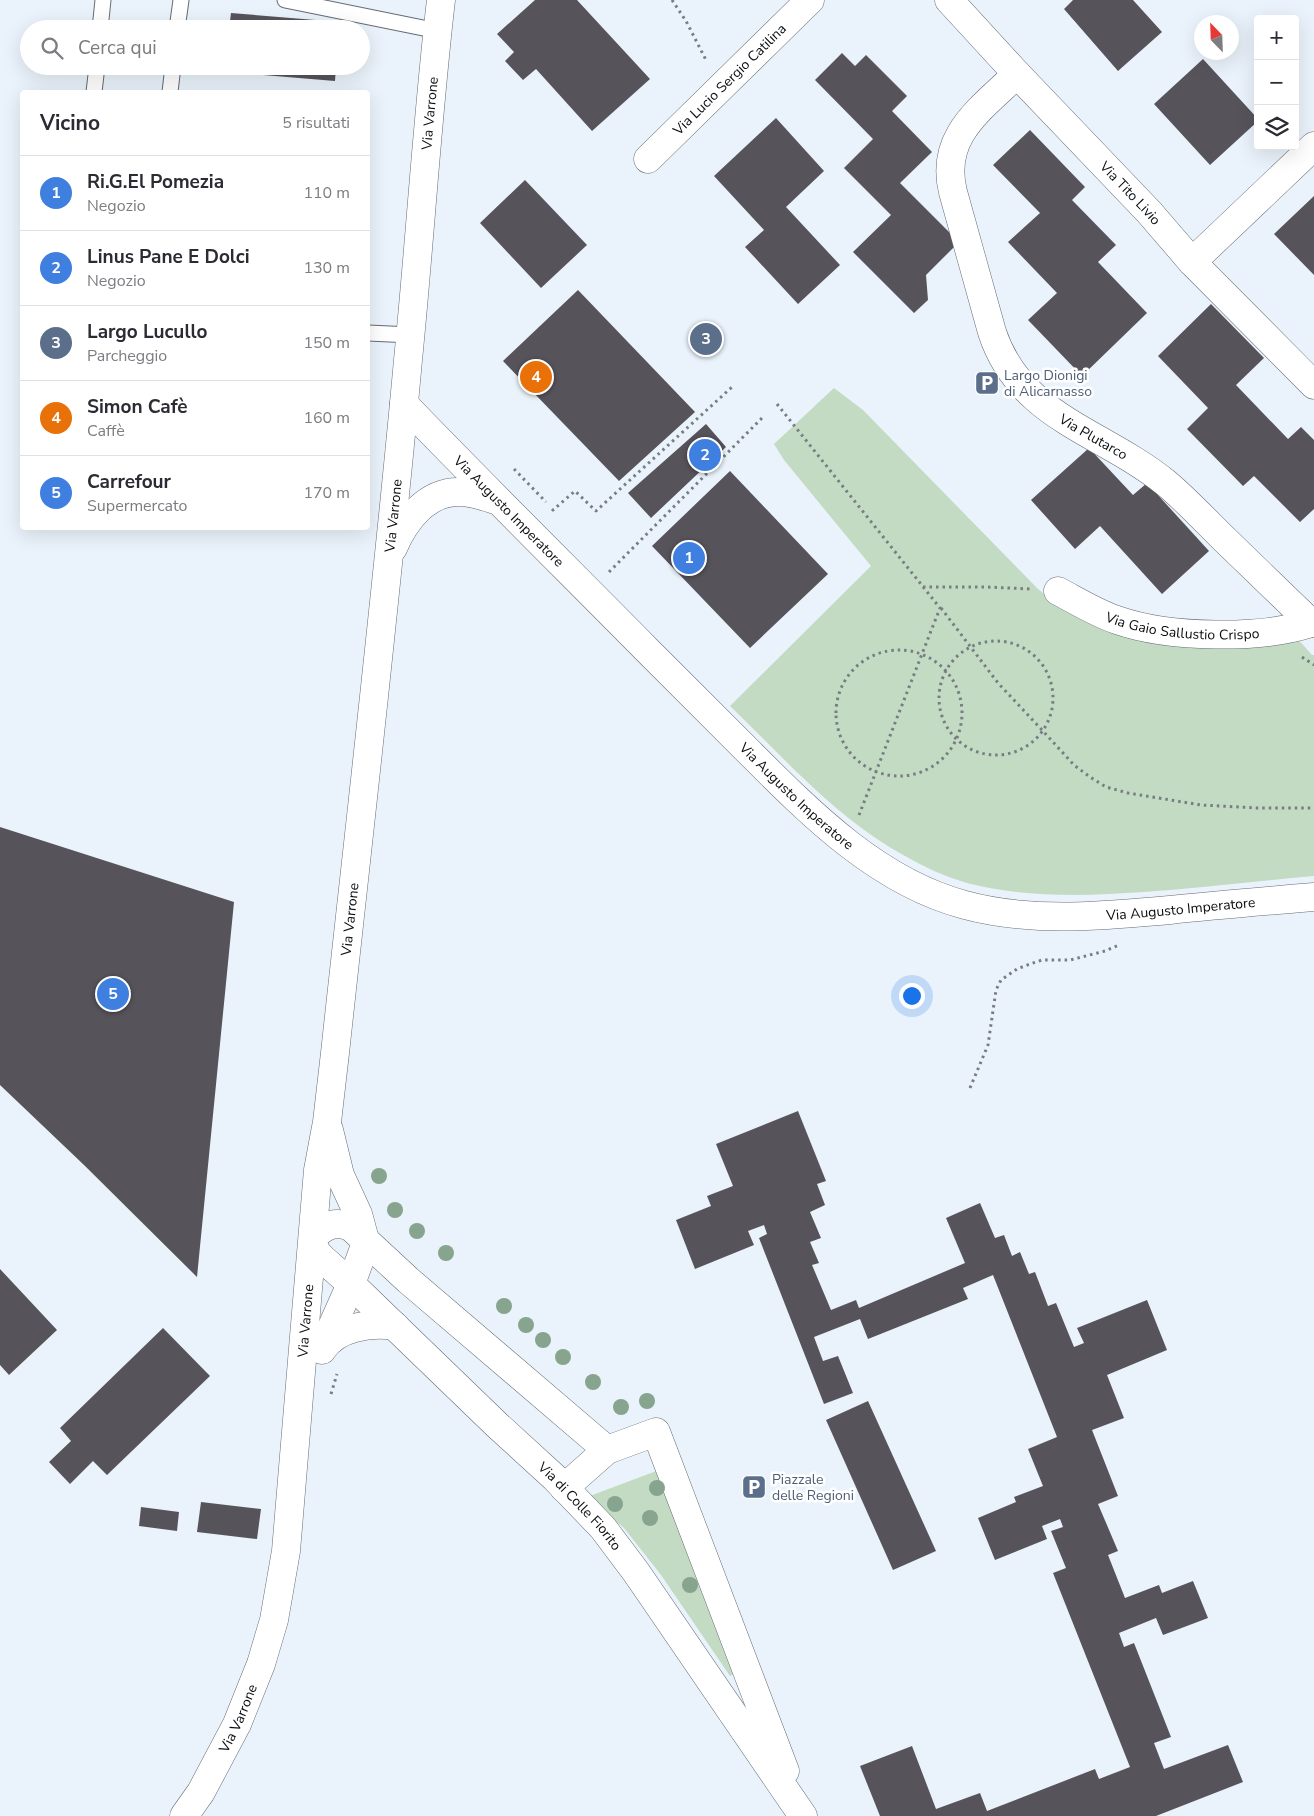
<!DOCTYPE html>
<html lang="it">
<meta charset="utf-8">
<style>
body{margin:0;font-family:"Nunito Sans",sans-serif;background:#f7f7f7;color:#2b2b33}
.controls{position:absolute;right:15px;top:15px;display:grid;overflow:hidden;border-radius:5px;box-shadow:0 5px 20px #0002}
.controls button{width:45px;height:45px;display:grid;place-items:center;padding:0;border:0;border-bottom:1px solid #e1e1e2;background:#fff;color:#2b2b33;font:25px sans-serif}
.compass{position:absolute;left:1194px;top:15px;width:45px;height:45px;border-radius:50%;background:#fff;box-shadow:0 5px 20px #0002;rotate:337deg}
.you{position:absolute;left:911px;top:995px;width:18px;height:18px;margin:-12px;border:4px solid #fff;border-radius:50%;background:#1a73e8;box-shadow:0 0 0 8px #1a73e833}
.badge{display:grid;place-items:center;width:32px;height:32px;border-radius:50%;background:#7c3aed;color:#fff;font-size:16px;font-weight:700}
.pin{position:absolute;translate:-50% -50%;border:2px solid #fff;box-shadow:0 1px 5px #0006}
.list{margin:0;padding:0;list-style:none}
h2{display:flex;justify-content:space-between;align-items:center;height:65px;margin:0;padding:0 20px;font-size:21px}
h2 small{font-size:16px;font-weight:400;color:#7c7c81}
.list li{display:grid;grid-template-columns:32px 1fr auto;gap:15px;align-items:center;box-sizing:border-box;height:75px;padding:0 20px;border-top:1px solid #e1e1e2}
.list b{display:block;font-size:19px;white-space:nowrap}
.list p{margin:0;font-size:16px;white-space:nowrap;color:#7c7c81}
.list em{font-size:16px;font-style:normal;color:#7c7c81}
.icon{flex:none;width:28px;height:28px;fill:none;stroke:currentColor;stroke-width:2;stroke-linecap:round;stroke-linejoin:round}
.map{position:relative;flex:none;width:1314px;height:1816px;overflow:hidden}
.search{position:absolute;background:#fff;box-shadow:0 5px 20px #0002;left:20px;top:20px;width:350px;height:55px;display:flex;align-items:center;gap:12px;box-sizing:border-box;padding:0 18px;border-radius:28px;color:#7c7c81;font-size:19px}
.panel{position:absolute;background:#fff;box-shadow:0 5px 20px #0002;left:20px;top:90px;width:350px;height:440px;border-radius:5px}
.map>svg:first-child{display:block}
.green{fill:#c4dbc3}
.building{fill:#57535b}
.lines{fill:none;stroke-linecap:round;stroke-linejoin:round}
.service-casing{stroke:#656c74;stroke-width:17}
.minor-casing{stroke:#656c74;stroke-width:29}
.path{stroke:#777d82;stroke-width:3;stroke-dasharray:2.5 4;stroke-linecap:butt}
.service{stroke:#fff;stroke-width:15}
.minor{stroke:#fff;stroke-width:28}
.tree{fill:#86a48e}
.labels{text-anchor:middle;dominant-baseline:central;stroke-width:5;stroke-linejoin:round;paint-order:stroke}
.street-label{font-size:14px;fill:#0b0d10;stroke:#fff}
.service-label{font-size:14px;fill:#4e5e75;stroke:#fff;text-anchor:start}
</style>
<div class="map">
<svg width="1314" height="1816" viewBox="0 0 1314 1816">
<rect width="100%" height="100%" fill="#eaf3fb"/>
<path class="green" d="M834,388L863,410L1038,589L1063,609L1289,629L1312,655H1314V876C1257,881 1201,888 1144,892C1086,896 1024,898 967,883C946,877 924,867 905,856C837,819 785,759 730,706L871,566L784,460L774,444Z
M667,1467L741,1670L730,1676L661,1575L624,1528L587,1497Z"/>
<path class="building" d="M535,0H577L650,79L592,131L536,69L523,80L505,61L514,52L497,34Z
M1073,0H1133L1162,32L1118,71L1064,9Z
M231,13L340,22V29H229Z
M842,53L855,66L866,55L907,96L892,111L932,152L900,183L959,242L926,275L928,300L914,313L853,252L891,215L844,168L873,139L815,80Z
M1203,59L1258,119V121L1210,165L1154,104Z
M226,66H336L335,81L225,72Z
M776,118L824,171L786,207L840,265L798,304L745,247L764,230L714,176Z
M1030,130L1085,187L1072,200L1116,245L1098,262L1147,313L1082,376L1028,320L1057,293L1008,242L1040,213L993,165Z
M525,180L587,245L541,288L480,223Z
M1314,196V275L1274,234Z
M578,290L695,412L619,481L503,361Z
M1211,304L1264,358L1236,385L1288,439L1301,427L1314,440V509L1300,522L1254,476L1243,486L1187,429L1208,408L1158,356Z
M706,424L726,447L651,518L628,493Z
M1089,448L1133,495L1147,483L1209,551L1162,594L1100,526L1075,549L1031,500Z
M730,471L828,574L750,648L652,546Z
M0,827L234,902L197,1277L84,1165L0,1085Z
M798,1111L826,1181L817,1184L825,1205L810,1212L821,1238L810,1242L819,1263L812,1265L831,1310L856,1300L859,1308L965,1263L946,1218L980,1203L995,1238L1004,1235L1012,1256L1020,1252L1029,1274L1035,1272L1048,1306L1056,1303L1074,1347L1084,1343L1077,1328L1147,1300L1167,1350L1107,1375L1124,1418L1092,1430L1118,1496L1098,1504L1118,1551L1108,1555L1125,1598L1159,1585L1162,1593L1193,1581L1208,1618L1163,1635L1156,1618L1119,1633L1124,1647L1134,1643L1171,1737L1154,1743L1164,1769L1228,1745L1243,1782L1156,1816H880L860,1766L912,1746L936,1809L980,1793L987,1811L1095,1769L1099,1779L1130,1767L1053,1573L1066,1568L1051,1531L1063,1527L1060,1519L1042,1526L1047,1539L995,1560L978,1518L1016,1502L1014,1497L1043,1486L1028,1449L1057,1437L993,1275L963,1288L968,1299L868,1339L860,1319L814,1337L823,1361L838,1356L853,1393L824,1404L759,1238L767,1234L764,1225L748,1231L754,1245L695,1269L676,1220L711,1206L707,1196L733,1186L716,1144Z
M0,1269L57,1330L9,1375L0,1365Z
M163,1328L210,1376L107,1475L93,1461L70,1484L49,1462L71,1441L60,1428Z
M868,1401L936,1551L893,1570L826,1420Z
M201,1502L261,1509L257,1539L197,1532Z
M141,1507L179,1512L177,1531L139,1526Z"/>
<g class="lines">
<defs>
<path id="service" d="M285,0L438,31
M100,29L103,0
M177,29L181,0
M94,92L97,66
M170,92L173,66
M368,333L411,335"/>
<g id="minor">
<path id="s1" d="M949,0L1017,74L1149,212L1192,262L1314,385"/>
<path id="s2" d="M1017,74C981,109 939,136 953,192L992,332C1020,418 1102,431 1166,483C1185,499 1203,518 1221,536C1251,565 1281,594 1311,623"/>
<path id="s3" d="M648,159L810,0"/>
<path d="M1192,262L1314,146"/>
<path id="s4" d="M404,404C484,487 566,568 647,650C681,684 715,718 749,752C811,814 878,882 965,905C1032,923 1101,916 1170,910C1218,905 1266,901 1314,897"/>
<path d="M393,548C405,520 427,491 460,492C473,492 486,497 498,501"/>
<path id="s5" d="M1058,591C1077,601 1096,613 1117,620C1168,638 1262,640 1314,622"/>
<path d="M313,1236C326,1225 336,1220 352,1228L408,1280L607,1450"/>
<path id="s6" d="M313,1244L317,1253L323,1259L351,1284L497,1425L555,1478L603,1528L636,1572L803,1816"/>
<path d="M323,1347L351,1284L363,1251L365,1240L358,1214L340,1175L329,1130"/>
<path d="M322,1350C336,1327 371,1322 395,1326"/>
<path d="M564,1488L607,1450L656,1432L785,1771"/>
<path id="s7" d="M184,1816L201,1792L237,1724L261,1664L274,1620L286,1551L318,1170L327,1122L335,1053C360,822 387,592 408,360C420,240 427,120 441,0"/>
</g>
</defs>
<use href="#service" class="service-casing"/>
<use href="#minor" class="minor-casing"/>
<path class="path" d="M672,0L686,21L706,60
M777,404L940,608L859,815
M514,469L546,502
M552,509L553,510L575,491L596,511L732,387
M609,572L763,417
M923,587H987L1030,589
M941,608L998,683L1042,730L1074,765L1090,777L1106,787L1128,793L1201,805L1258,808H1314
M939 698a57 57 0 1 1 114 0a57 57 0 1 1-114 0Z
M836 713a63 63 0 1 1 126 0a63 63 0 1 1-126 0Z
M1302,657L1314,665
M970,1088L988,1045L996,990L1001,980L1017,969L1030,964L1042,960H1070L1105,951L1119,945
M331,1394L337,1374"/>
<use href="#service" class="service"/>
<use href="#minor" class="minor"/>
</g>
<g class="tree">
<circle cx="379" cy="1176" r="8"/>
<circle cx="395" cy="1210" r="8"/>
<circle cx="417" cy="1231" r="8"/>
<circle cx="446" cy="1253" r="8"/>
<circle cx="504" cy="1306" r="8"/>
<circle cx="526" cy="1325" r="8"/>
<circle cx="543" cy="1340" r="8"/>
<circle cx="563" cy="1357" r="8"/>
<circle cx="593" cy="1382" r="8"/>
<circle cx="647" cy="1401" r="8"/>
<circle cx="621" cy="1407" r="8"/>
<circle cx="657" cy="1488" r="8"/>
<circle cx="615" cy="1504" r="8"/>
<circle cx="650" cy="1518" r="8"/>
<circle cx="690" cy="1585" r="8"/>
</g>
<defs>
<symbol id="parking-square" viewBox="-11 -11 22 22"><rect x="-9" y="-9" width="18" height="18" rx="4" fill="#5c6f8a" stroke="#fff"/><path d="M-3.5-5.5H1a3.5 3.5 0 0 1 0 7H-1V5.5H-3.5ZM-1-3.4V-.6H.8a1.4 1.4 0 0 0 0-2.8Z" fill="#fff"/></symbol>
</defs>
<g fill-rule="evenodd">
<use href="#parking-square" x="973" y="369" width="28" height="28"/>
<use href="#parking-square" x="740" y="1473" width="28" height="28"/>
</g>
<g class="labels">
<g class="street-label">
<text stroke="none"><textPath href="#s3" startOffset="114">Via Lucio Sergio Catilina</textPath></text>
<text stroke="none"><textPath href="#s7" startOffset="1732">Via Varrone</textPath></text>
<text stroke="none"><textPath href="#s1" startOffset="265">Via Tito Livio</textPath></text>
<text stroke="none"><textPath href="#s2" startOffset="438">Via Plutarco</textPath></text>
<text stroke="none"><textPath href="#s4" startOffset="150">Via Augusto Imperatore</textPath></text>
<text stroke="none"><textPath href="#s7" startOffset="1328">Via Varrone</textPath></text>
<text stroke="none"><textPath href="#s5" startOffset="132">Via Gaio Sallustio Crispo</textPath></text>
<text stroke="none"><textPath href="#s4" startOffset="555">Via Augusto Imperatore</textPath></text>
<text stroke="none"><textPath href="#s4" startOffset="975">Via Augusto Imperatore</textPath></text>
<text stroke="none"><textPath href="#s7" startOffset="922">Via Varrone</textPath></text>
<text stroke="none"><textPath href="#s7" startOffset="518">Via Varrone</textPath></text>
<text stroke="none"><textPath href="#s6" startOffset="375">Via di Colle Fiorito</textPath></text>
<text stroke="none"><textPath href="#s7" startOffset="112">Via Varrone</textPath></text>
</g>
<g class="service-label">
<text x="1004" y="375">Largo Dionigi<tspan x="1004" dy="16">di Alicarnasso</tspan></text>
<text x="772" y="1479">Piazzale<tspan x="772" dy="16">delle Regioni</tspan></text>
</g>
</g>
</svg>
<div class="controls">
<button>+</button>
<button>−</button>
<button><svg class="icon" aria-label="layers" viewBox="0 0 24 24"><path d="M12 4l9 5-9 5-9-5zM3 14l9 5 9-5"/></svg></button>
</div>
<svg class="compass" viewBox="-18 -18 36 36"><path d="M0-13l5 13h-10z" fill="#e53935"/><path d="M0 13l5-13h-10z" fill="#7c7c81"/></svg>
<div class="you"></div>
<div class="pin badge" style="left:689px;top:558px;background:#3f7fe0">1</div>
<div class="pin badge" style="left:705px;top:455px;background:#3f7fe0">2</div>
<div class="pin badge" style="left:706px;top:339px;background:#5c6f8a">3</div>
<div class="pin badge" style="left:536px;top:377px;background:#e8710a">4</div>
<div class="pin badge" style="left:113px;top:994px;background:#3f7fe0">5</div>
<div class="search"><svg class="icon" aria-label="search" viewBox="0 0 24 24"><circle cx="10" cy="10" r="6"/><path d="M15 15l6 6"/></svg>Cerca qui</div>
<section class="panel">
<h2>Vicino<small>5 risultati</small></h2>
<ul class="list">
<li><span class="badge" style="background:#3f7fe0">1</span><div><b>Ri.G.El Pomezia</b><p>Negozio</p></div><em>110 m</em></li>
<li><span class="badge" style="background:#3f7fe0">2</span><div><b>Linus Pane E Dolci</b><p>Negozio</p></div><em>130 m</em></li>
<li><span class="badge" style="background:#5c6f8a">3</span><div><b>Largo Lucullo</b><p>Parcheggio</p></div><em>150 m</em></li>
<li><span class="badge" style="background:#e8710a">4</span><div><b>Simon Cafè</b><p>Caffè</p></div><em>160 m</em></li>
<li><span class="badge" style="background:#3f7fe0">5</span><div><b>Carrefour</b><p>Supermercato</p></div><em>170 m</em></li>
</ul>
</section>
</div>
